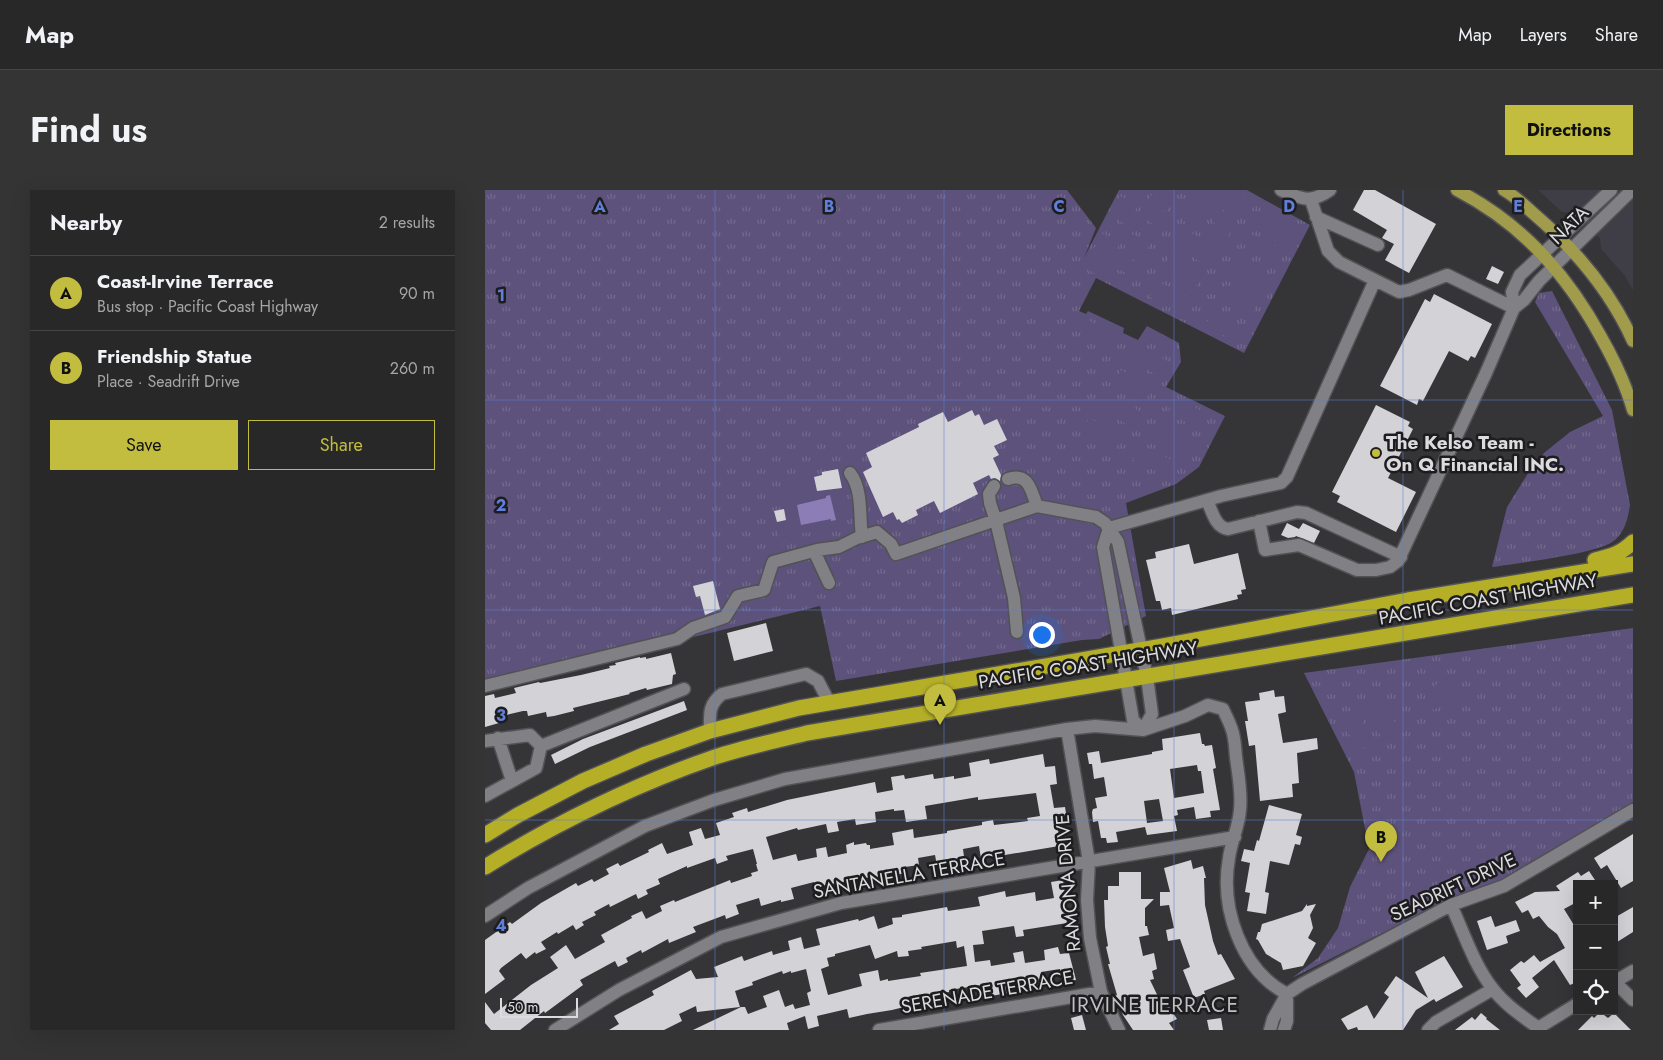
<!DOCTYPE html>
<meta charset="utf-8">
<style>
body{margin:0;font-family:Jost,sans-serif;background:#343435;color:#f1f3f6}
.controls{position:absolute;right:15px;bottom:15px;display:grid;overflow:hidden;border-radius:0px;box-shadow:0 5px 20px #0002}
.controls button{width:45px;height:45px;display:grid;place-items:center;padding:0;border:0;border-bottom:1px solid #444446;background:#282829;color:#f1f3f6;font:25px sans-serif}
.scale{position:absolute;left:15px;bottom:12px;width:78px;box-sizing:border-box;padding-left:5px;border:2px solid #dcdbdd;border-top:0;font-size:14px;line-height:18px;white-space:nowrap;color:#dcdbdd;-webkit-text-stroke:4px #1d1c1e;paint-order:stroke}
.you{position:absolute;left:556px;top:444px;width:18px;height:18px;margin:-12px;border:4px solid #fff;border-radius:50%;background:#1a73e8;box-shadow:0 0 0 8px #1a73e833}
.badge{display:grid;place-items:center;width:32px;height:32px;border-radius:50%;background:#c2bd3f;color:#111;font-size:16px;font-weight:700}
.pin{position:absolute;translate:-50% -41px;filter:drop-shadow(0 1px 2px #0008)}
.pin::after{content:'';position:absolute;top:26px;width:18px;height:15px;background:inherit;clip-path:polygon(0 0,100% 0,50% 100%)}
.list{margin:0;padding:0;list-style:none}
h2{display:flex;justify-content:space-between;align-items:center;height:65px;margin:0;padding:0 20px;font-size:21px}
h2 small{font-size:16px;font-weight:400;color:#a5a6a8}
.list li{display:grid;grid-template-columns:32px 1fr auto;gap:15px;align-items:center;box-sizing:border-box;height:75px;padding:0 20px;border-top:1px solid #444446}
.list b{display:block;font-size:19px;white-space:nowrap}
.list p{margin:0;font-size:16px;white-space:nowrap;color:#a5a6a8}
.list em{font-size:16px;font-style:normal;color:#a5a6a8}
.actions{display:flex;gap:10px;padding:15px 20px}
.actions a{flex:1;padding:11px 0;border:1px solid #c2bd3f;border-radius:0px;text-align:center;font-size:18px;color:#c2bd3f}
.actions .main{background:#c2bd3f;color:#111}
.icon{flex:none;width:28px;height:28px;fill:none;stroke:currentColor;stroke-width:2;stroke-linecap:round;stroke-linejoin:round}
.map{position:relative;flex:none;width:1148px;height:840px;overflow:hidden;border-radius:0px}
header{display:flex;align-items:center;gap:30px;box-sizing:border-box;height:70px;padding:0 25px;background:#282829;border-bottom:1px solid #444446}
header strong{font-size:24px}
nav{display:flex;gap:28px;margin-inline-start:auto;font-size:18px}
.intro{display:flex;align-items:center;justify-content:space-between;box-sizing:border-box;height:120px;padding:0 30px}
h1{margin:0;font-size:35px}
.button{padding:12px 22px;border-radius:0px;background:#c2bd3f;color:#111;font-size:18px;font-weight:700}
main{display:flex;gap:30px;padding:0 30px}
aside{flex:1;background:#282829;border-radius:0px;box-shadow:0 5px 20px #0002}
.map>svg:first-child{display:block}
.built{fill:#3f3d45}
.grass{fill:url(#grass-tufts)}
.garden{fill:#5d527b}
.water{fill:#8d7db6}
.building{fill:#d3d2d6;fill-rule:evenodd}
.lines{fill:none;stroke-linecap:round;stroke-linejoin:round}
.minor-casing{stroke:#525154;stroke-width:15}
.major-casing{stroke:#525154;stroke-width:15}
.highway-casing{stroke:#525154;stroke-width:18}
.minor{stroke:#818084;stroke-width:12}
.major{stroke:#a09c4c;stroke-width:12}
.highway{stroke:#b4af26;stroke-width:15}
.grid{fill:none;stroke:#607fda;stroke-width:1;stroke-opacity:0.55}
.poi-dot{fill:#c2bd3f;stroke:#1d1c1e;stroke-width:2}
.labels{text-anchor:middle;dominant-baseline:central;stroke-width:5;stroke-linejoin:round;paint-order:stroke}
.street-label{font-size:19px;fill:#dcdbdd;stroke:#1d1c1e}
.poi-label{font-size:19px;font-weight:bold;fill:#dcdbdd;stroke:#1d1c1e;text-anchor:start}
.quarter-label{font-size:21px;letter-spacing:1px;fill:#bfbfc2;stroke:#1d1c1e}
.grid-label{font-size:16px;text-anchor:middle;font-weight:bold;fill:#607fda;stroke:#1d1c1e;stroke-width:5;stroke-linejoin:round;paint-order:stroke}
</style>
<header>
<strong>Map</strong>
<nav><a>Map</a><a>Layers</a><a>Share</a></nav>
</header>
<div class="intro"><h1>Find us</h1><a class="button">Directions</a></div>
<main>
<aside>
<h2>Nearby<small>2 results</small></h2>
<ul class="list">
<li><span class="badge">A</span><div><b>Coast-Irvine Terrace</b><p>Bus stop · Pacific Coast Highway</p></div><em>90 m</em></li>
<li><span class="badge">B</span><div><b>Friendship Statue</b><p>Place · Seadrift Drive</p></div><em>260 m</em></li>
</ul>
<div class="actions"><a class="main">Save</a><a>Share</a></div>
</aside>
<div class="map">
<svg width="1148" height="840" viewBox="0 0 1148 840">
<defs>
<pattern id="grass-tufts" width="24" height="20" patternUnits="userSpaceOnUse" patternTransform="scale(1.25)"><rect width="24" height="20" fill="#5d527b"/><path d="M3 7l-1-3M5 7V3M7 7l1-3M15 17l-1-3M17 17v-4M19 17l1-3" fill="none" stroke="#746a8d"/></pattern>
</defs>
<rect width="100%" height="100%" fill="#353537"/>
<path class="built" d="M1053,0H1148V100L1140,86L1116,59L1115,48L1087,23L1077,22Z"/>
<path class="grass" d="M0,0H582L611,38L599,68L634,0H762L825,35L759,163L611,88L594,121L601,124L603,121L639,138L638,143L653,150L662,136L694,153L696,172L681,197L740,226L714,277L691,294L641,313L661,426L614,449L597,450L351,491L335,416L0,498Z
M1067,101L1127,220L1145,315C1143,328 1140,341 1130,350C1114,364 1032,373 1007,377L1022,317L1047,277L1059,263L1085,242L1118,226L1050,112L1054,103Z
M1148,438V612L1017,691L961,711L807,788L833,768L853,738L865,697L884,659L869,582L819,483Z"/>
<path class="garden" d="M638,0H659L661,1L656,9Z
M669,0H687L691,2L687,11L668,1Z
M713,0H720L733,6L728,15L710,5Z
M744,0H749L763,7L759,16L740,7Z
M667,4L685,13L681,22L662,12Z
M635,6L653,15L649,23L630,14Z
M739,9L757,19L753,27L734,18Z
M707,10L725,19L721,28L702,18Z
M630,18L648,27L644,36L625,26Z
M660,19L678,28L674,37L656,27Z
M780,19L813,35L805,50L773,33Z
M702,22L720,31L716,40L697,30Z
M732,23L751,32L746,41L728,32Z
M654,30L672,39L668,48L650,39Z
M622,31L640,40L636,48L617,39Z
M726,34L745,43L740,52L722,43Z
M693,36L712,46L707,54L689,45Z
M616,43L635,52L631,61L612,51Z
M647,44L665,53L661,62L643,52Z
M766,44L799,60L791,75L759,59Z
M688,47L706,56L702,65L684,56Z
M719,49L738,58L733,67L715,57Z
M641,55L659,64L655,73L637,64Z
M609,57L627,66L623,74L604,65Z
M713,60L732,69L727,78L709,68Z
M685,66L718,83L710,98L678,81Z
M603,69L621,78L617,87L598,77Z
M635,69L653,78L649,87L630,77Z
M753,69L786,86L778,101L746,84Z
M628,81L646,90L642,99L624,90Z
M672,91L705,108L697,123L665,107Z
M741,95L773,111L766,126L733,110Z
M728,121L760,137L752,152L720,136Z
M596,127L614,136L610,145L592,135Z
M620,136L638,146L634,154L615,145Z
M666,139L684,148L680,156L661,147Z
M615,149L633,158L629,167L611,158Z
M651,155L684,172L676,187L644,170Z
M636,180L668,196L660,211L628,195Z
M623,205L656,222L648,237L616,221Z
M690,208L723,224L715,239L683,223Z
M604,228L637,245L629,260L597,243Z
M678,234L711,250L703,265L671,249Z
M655,254L688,271L680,286L647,269Z
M353,279L362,313L360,314L362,328H360L361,334L294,348L289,321L299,319L297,310L300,309L297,294L337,285V282Z
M969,485L979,504L948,520L938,502Z
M900,508L914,543L897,550L884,515Z
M873,520L887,555L871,561L857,526Z"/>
<path class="water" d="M345,305L351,330L346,331V329L316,335L312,315L341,308V306Z"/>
<path class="building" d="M879,0H890L951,34L924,83L900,70L909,54L897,48L902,40L868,20Z
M1007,76L1019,82L1013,94L1001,89Z
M949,104L1007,134L990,168L986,166L983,171L964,161L938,211L934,209L932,215L895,196L940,109L945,112Z
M891,215L925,232L923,236L928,239L903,288L931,302L911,342L852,312L855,306L847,302Z
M487,220L490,226L494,224L499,235L512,229L522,250L509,256L514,265L508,268L516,285L515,291L510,288L506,289L504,285L488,293L493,304L455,323L449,311L431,320L433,325L417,333L414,329L412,330L408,322L398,327L378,282L387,277L381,263L434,237L433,234L458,222L463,232Z
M353,279L357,298L332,301L329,287L337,285V282Z
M299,319L301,330L292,332L289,321Z
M802,333L814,339L818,333L835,341L829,353L811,346L810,347L803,348L796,345Z
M704,354L709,374L753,363L761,399L756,400L757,404L752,405L753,409L687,425L686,418L677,420L675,411H671L661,370L671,368L670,362Z
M228,391L235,419L220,425L215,406L211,407L208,396Z
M281,433L288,461L249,471L242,443Z
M186,463L191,484L188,485L187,494L162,500L161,498L144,503L145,504L88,518L89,521L69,526L62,527L61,522L43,526L42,521H38L13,527L14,533L0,537V506L9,504L10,508L31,503L29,498L54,492L55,493L96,485L125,478L124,476L131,475L130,473L155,467V468L161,467V469Z
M789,500L790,507L799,506L801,522L793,524L798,553L832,548L833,559L812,563L814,593L807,594L808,607L775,611L770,555L764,556L760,531H763L760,512L775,510L774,503Z
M199,511L202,520L105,557L70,574L66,565L98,549Z
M715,543L717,554H719L720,556L727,555L731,578L728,579L735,620L725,621L726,627L711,629L709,617L692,620L693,625L689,626L692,641L662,645L660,637L631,642L633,652L622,653L621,648H616L613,631L608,632L607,622L608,619L612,618L610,608L622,606L619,587L609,589L607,574H604L602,563L614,561L616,573L667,564V562L678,560L677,549ZM712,575L713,581H716L719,603L689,608L685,579ZM674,609L678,631L662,633L659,611Z
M558,564L560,577L570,576L572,594L565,595L569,618L580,617L582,630L572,632L574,647L584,646L586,654L496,669L494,656L478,659L480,674L452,676L450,665L433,668L434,675L420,677L421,683L391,689V687L379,688L330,697L329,692L306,698L309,709L296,712V710L276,716L274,708L251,715L254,724L241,729L240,725L208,737L211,742L184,753L183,749L157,763L156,760L141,768L143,772L133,777L130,771L95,790L98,795L60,823L59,821L35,840H6L0,833V812L9,824L46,795L73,778L65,767L81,755L90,769L120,752L116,745L147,728L146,726L157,721L161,729L177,721L175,716L189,710L190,712L245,690L246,693L267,686L266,683L273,681L271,674H272L268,659L241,666L243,670L232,674L230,668L202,678V676L173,689L175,694L161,700L163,704L153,709L151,704L125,717L124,714L109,722L111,725L97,732L99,735L91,740L88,735L73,744L72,742L56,752L61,759L51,764L50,762L41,769L36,763L16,778L14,781L20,789L0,804V750L25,732L27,734L56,713L91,693L93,696L107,689L109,692L124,684L121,679L133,673L135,676L164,662L163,660L177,653L182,664L208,655L204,642L216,638L220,649L235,645L231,633L249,627L247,623L262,618L263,622L302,610L390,592L392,603L408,600L406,587L419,585L420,589L448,584L449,589L469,586V589L486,586L484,573L504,569L505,574ZM551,603L555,626L542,628L543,631L509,635L508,630L497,632V635L462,641V643L429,648L428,639L407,643L409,655L385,659V655H382L381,653L369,655V652L361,655L362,663L343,667L341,657L331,659L332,667L313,671L311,664L288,670L281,647L312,638L313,640L341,634L343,643L354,641L352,632L370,629L371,635L391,632L390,622L409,619V621L419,620L421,632L442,629L440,616L493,607V610Z
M784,615L817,624L811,645L817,647L815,655L810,654L804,675L785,671L780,702L784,703L781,724L762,721L765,703L760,702L765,673L756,671L759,659L769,661L772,650L774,651Z
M1148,644V691L1136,698L1122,675L1116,679L1109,668Z
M706,670L708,679L718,676L721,688H719L720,715L728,751L733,765L736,764L750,789L719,801L720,804L709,808L698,780L705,777L695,749L683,751L681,740L689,738L684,715L675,716V702H685L679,678Z
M1104,681L1110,690L1104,694H1092V712L1079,719L1092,740V792L1085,795L1069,770L1047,788L1054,797L1041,808L1032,798L1036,795L1025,780L1036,771L1039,773L1049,765L1055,772L1080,758L1072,744L1063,737L1054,726L1048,729L1043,720L1037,723L1030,712L1050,702L1075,701L1071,696L1093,682L1096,686Z
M634,682H656V709H669L660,718V736H662L664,745L654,747L658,766L669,763L672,779L667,781L669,789L665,790L679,819L684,817L692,829L684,833L689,840H648L638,825L630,806L632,805L623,774H625L621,757L623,756L620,737L619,710H623V696H634Z
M578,690L580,702L577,703L582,733L538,740L539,746L531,747L529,736L497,741L499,754L488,755L490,772L505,770L506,776L530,772L528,763L538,761L540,773L560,770L559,760L573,757L575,764L584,763L591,790L578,792L575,779L556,782L559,797L546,799V796L529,799L530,802L499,807L497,795L464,800V802L452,804L454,817L442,819L439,804L422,807L423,816L407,820L382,824L364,828L362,819L332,826L334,836L323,839L320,826L302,833L304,840H208L256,817H260L263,824L282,817L278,806L294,800L300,817L308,814L310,819L325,815L322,803L326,801L321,779L306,783V781L298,784L297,781L267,792L268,795L250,801L255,817L212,822L211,816L194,824L197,831L179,840H124L134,834L129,826L169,805L167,801L206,780L211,789L233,787L229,777L257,766L259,771L287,761L288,765L305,760L303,751L316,747L319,759L335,755L331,739L373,729L374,731L389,726L393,739L408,734L407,728L417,727V725L462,717L463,721L495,716L493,707L520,701L521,707L550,702L551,711L569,708L566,692ZM471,751L472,758L479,756L482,776L435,783L436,786L403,791V789L395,791L393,780L374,784L377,796L343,805L336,779L344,776L342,768L350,766V764L385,755L390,769L412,761L413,767L424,766L423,761L437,759L436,757Z
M822,714V716L831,714L825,725L828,738L823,748L831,753L818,776L798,780L796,773L781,764L773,750L771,749L773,742H775L777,734L817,721Z
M1148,717V742L1129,754V728Z
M1006,726L1010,737L1031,730L1035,741L1021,746L1023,753L1002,760L992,731Z
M959,766L978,797L951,812L949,809L931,820L918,840H873L872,837L863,840L856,829L882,815L889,829L904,807L899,803L911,786L943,808L930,782Z
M1115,822L1123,828L1129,823L1146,840H1093L1107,826L1109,828Z
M996,823L1002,828L1001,829L1015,840H970L987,827L990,830Z
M597,825L601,840H589L586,828Z
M736,828L738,840H724L722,830Z"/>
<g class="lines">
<defs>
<path id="minor" d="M796,0C817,9 825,14 845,0
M826,10L843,61L854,72L914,102L924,100L962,85L1029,118
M831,27L893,55
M1029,118L1027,102L1035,85L1126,0
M365,283C378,300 374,326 377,347
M523,289C544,282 546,301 552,316
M509,296L504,304L505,313L511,331L529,408L532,442
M722,310C727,321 730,337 743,339L812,322L821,323L916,367
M774,331L780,360L814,355L872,380H891L905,377L913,371L1001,183L1029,118L1039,110L1054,91L1147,0
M624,338L736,306L796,293L802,287L890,90
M624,338L618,357L648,530L658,540
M329,361L344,393
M0,496L192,449L208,438L240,427L253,406L279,400L288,372L332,360L354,357L372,348L392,342L406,354L411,364L552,316L611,327L620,333L633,352L662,487L667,524L658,540
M582,539L604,672L602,710L605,748L616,802L634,840
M225,541C225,524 223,515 237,504L321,484L333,491L344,512
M13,548L27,591
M0,551L45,545L56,556L199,499
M0,606L51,578L56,556
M966,715C979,743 989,775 1008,799C1021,816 1040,828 1056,840
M0,726L43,698L160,636L229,610L300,589L582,539L610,536L658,540L700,526L723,515L738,519C741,526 745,533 747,540C750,548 750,558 751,567C753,584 757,602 755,620C754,636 746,652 744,668C735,718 756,780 802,804
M1129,792L1148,781
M1130,792L1148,810
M1053,838L1092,814
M70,840L134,800L236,747L356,713L750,647
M394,840L616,802
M785,840L788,829L802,804L817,794L966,715L1019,696L1148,620
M799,840L802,831V805
M943,840L951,832L1008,799"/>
<path id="major" d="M972,0C1037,34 1081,83 1116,147C1129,170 1141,195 1148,220
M1019,0C1030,6 1040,16 1049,24C1091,60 1125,100 1148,151"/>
<path id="highway" d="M1110,370C1127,366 1135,364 1148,352
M0,645L33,625L98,591L161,564L225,541L314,518L678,456L923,410L1148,374
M0,677C73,632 149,595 230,567C260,557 291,551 322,543L1148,405"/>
</defs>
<use href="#minor" class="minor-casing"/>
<use href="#major" class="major-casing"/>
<use href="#highway" class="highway-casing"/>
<use href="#minor" class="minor"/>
<use href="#major" class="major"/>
<use href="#highway" class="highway"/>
</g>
<path class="grid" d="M230,0V840M459,0V840M689,0V840M918,0V840M0,210H1148M0,420H1148M0,630H1148"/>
<circle class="poi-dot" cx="891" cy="263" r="5"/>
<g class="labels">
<g class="street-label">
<text transform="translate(1084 35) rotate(-44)">NATA</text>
<text transform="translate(1003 409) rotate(-10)">PACIFIC COAST HIGHWAY</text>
<text transform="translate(603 475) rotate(-9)">PACIFIC COAST HIGHWAY</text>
<text transform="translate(424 685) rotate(-10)">SANTANELLA TERRACE</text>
<text transform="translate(583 693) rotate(-95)">RAMONA DRIVE</text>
<text transform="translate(968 697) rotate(-25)">SEADRIFT DRIVE</text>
<text transform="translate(502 802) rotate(-10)">SERENADE TERRACE</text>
</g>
<g class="poi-label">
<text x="901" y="252">The Kelso Team -<tspan x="901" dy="22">On Q Financial INC.</tspan></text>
</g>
<g class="quarter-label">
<text x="670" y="815">IRVINE TERRACE</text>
</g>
</g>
<g class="grid-label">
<text x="115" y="22">A</text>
<text x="344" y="22">B</text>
<text x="574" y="22">C</text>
<text x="804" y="22">D</text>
<text x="1033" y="22">E</text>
<text x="16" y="111">1</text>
<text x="16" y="321">2</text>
<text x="16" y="531">3</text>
<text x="16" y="741">4</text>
</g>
</svg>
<div class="controls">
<button>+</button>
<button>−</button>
<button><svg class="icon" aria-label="locate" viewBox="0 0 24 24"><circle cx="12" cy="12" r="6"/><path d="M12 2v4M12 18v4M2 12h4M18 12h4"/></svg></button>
</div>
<div class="scale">50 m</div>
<div class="you"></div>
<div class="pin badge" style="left:455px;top:535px">A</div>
<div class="pin badge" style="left:896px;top:672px">B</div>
</div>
</main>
